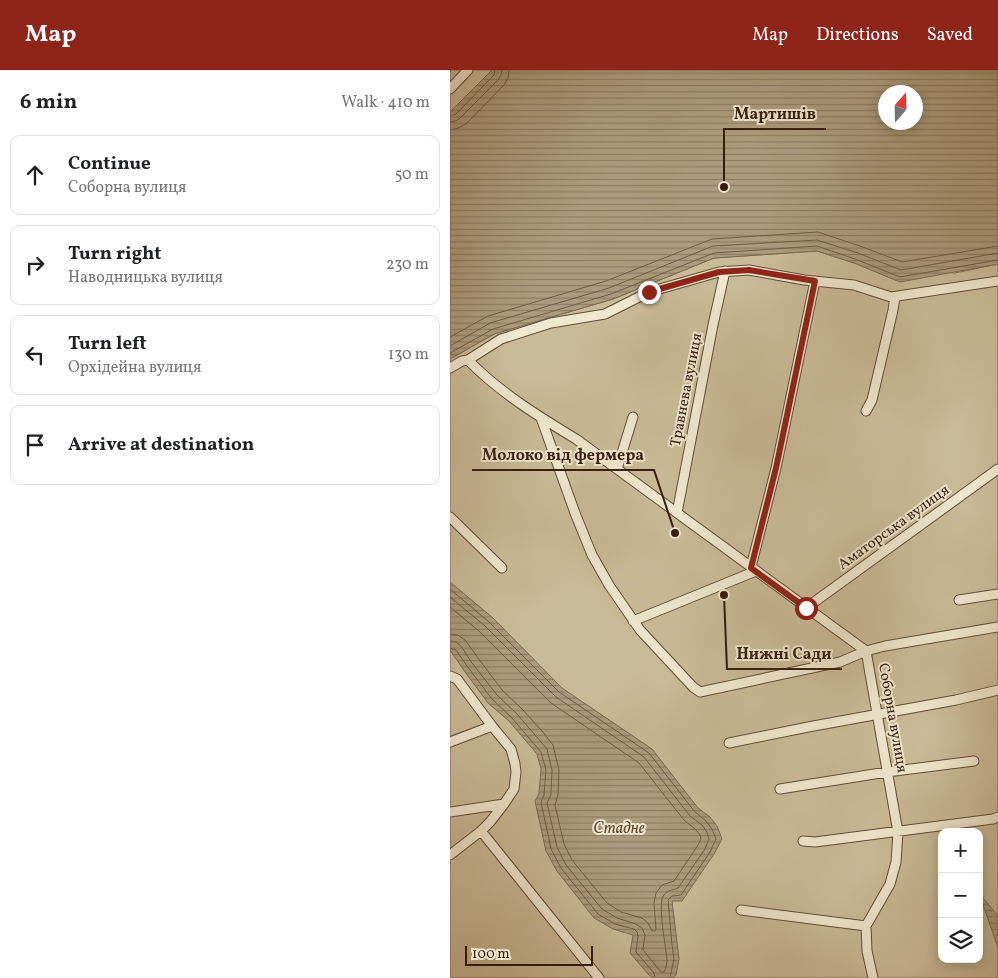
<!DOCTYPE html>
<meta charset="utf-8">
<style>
body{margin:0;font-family:Vollkorn,serif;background:#f6f6f6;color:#202124}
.controls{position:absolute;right:15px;bottom:15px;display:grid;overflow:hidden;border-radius:10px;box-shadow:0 2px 12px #0003}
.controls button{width:45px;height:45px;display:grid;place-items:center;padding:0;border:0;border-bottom:1px solid #e0e0e0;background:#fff;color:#202124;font:25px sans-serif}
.compass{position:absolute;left:428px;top:15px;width:45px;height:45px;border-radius:50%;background:#fff;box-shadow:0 2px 12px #0003;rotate:20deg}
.scale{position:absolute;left:15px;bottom:12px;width:128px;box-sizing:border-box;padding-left:5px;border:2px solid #351c0d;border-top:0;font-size:14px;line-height:18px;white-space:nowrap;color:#351c0d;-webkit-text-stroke:4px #f1e8cf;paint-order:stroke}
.stop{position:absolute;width:15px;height:15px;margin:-11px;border:4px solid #8f2418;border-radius:50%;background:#fff}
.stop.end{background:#8f2418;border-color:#fff;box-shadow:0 1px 5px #0008}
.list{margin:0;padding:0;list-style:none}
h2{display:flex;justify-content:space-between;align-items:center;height:65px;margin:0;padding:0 20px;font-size:21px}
h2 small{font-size:16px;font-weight:400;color:#757577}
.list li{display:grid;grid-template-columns:32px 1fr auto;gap:15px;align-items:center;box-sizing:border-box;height:80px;margin:0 10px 10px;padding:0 10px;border:1px solid #e0e0e0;border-radius:10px}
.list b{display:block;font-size:19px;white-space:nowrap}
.list p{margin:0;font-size:16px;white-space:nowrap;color:#757577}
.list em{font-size:16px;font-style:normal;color:#757577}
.icon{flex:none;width:28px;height:28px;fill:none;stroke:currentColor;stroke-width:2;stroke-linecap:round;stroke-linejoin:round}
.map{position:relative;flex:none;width:548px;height:908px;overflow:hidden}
header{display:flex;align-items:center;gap:30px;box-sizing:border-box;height:70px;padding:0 25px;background:#8f2418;color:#fff}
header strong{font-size:24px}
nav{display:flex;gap:28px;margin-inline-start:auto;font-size:18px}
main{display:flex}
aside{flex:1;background:#fff}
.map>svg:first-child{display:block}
.green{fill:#cabb98;stroke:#806c52;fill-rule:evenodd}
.water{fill:url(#water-rules);stroke:#7c6850;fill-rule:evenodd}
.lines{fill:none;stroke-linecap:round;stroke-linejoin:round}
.shore{stroke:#705c44;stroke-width:1}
.minor-casing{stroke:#624c37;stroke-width:11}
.minor{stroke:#f1e8cf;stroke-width:9}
.route{stroke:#8f2418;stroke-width:6}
.labels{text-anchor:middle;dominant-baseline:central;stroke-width:4;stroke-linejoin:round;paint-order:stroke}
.street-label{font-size:15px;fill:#351c0d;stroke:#f1e8cf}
.water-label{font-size:16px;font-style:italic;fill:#5f4834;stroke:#f1e8cf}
.leader{fill:none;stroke:#351c0d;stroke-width:2}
.callout-dot{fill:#351c0d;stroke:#f1e8cf;stroke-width:2}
.callout-label{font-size:16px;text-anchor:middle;font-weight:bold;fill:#351c0d;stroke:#f1e8cf;stroke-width:4;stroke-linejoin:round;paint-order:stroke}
</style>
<header>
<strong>Map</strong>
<nav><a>Map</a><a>Directions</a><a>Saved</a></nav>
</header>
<main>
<aside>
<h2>6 min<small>Walk · 410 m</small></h2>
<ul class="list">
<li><svg class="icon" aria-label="ahead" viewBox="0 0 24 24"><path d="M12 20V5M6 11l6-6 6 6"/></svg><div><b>Continue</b><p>Соборна вулиця</p></div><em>50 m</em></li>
<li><svg class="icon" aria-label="right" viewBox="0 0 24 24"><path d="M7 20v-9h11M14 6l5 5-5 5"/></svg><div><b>Turn right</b><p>Наводницька вулиця</p></div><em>230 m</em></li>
<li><svg class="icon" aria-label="left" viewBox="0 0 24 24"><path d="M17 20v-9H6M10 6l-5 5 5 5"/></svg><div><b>Turn left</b><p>Орхідейна вулиця</p></div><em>130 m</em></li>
<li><svg class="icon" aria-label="arrive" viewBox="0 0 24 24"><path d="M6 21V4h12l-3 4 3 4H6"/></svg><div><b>Arrive at destination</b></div></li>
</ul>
</aside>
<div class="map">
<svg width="548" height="908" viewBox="0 0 548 908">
<defs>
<pattern id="water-rules" width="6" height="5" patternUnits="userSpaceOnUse" patternTransform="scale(1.25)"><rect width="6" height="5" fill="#ac9b7c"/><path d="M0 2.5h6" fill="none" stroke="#8d7e64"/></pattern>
</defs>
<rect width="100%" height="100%" fill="#e9dcb5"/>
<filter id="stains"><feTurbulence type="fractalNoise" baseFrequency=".004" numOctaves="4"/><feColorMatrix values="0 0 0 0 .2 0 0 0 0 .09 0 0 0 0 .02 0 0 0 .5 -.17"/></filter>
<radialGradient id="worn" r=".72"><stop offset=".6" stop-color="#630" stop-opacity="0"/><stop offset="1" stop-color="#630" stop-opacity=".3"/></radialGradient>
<path class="green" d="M0,0H42L0,42Z
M367,181L404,193L505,203L548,194V908H0V289L44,264L163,229L264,188ZM492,762H529V889H492Z"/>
<path class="water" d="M42,0H548V194L450,212L404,193L367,181L264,188L163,229L44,264L0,289V42ZM436,22H466V52H436Z
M0,512L43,548L112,618L202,679L248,738L260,747L267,756L272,769L264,784L232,831H222L229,889L226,905L223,908H204L199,905L180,883L183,865L163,859L144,848L107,801L96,781L85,731L89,724L91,699L87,684L59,651L38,633L13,599L0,580Z
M529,823L548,846V878Z"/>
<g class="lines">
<path class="shore" d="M0,46L6,44L44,5L45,0
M0,52L6,51L10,48L48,10L51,5L52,0
M0,60L8,58L16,54L54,15L58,8L59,0
M0,267L38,246L156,211L262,169L368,162L410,176L452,192L548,176
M0,276L40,253L159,218L263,176L367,170L408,183L451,200L548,183
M0,283L43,259L161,224L264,183L367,176L405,189L450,207L548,190
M0,519L39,552L109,622L199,683L245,742L256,751L262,759L266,769L260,782L231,825L222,826L218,830L222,875L224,889L220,908
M0,527L35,556L106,627L194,687L240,746L252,755L257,762L259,769L255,779L228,818C221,821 215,820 212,829C210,843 213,860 215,874C216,884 219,893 214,902H211L193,880L195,865L192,858L186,854L167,848L152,839L116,795L107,777L97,733L101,725L102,700L97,679L67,644L47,625L22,593L11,576L6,572L0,571
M0,537L30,562L101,633L189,693L234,750L246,760L250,765L251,769L248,775L224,811L212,815L206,823L204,833L206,859L205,861H202L198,853L192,848L171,842L157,833L122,790L114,774L105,735L108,725L109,700L103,675L92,661L72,639L52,620L28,588L16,571L8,565L0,564
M0,578L6,580L17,596L42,629L62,648L91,682L96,700L94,725L91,732L101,779L111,798L148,844L165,854L184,859L187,862L188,866L186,882L204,903L205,908"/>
<defs>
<path id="minor" d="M0,19L18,0
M18,290C49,322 88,346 126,369L416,581L448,762L446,792L440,814L416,856L417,881L423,908
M0,298L12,291L18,290L51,269L101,253L155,244L199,222L269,202L299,200L354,210L404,215L441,227L548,211
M416,341L422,330L443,240L445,227
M91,348L125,443L142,485L159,515L190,560L243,617L250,622L390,592L416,581L435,576L548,557
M167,399L183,347
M227,443L263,255L275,201
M0,447L52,498
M301,497L326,398L365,211
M509,530L548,524
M356,538L548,399
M183,551L306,501
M0,606L7,609L42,656L61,679L65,694L66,702L64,719L54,734L40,752L31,761L0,785
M0,672L42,656
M279,673L358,657L506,630L548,620
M330,719L437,702L524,691
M0,742L54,734
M31,761L149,908
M353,771L365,772L543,749L548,747
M291,840L416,856"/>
</defs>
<use href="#minor" class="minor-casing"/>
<use href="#minor" class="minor"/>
</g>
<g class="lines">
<path class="route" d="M199,222L269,202L299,200L365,211L326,398L301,498L356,538"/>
</g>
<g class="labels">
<g class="street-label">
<text transform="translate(237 320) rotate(-79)">Травнева вулиця</text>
<text transform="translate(444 458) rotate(-36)">Аматорська вулиця</text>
<text transform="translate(442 648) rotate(80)">Соборна вулиця</text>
</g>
<g class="water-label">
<text x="169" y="759">Стадне</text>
</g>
</g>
<path class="leader" d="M274 117L274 59H376M225 463L204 400H22M274 525L277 599H392"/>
<g class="callout-dot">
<circle cx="274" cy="117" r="5"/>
<circle cx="225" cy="463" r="5"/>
<circle cx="274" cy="525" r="5"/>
</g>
<g class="callout-label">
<text x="325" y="49">Мартишів</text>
<text x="113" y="390">Молоко від фермера</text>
<text x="334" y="589">Нижні Сади</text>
</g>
<rect width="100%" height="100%" filter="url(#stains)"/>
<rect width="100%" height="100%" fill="url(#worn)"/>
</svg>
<div class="controls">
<button>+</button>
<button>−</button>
<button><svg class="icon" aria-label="layers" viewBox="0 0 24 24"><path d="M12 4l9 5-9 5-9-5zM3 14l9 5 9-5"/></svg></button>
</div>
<svg class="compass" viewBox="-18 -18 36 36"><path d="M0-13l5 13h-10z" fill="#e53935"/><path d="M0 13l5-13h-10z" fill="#757577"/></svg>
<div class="scale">100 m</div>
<div class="stop" style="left:356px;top:538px"></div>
<div class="stop end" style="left:199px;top:222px"></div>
</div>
</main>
